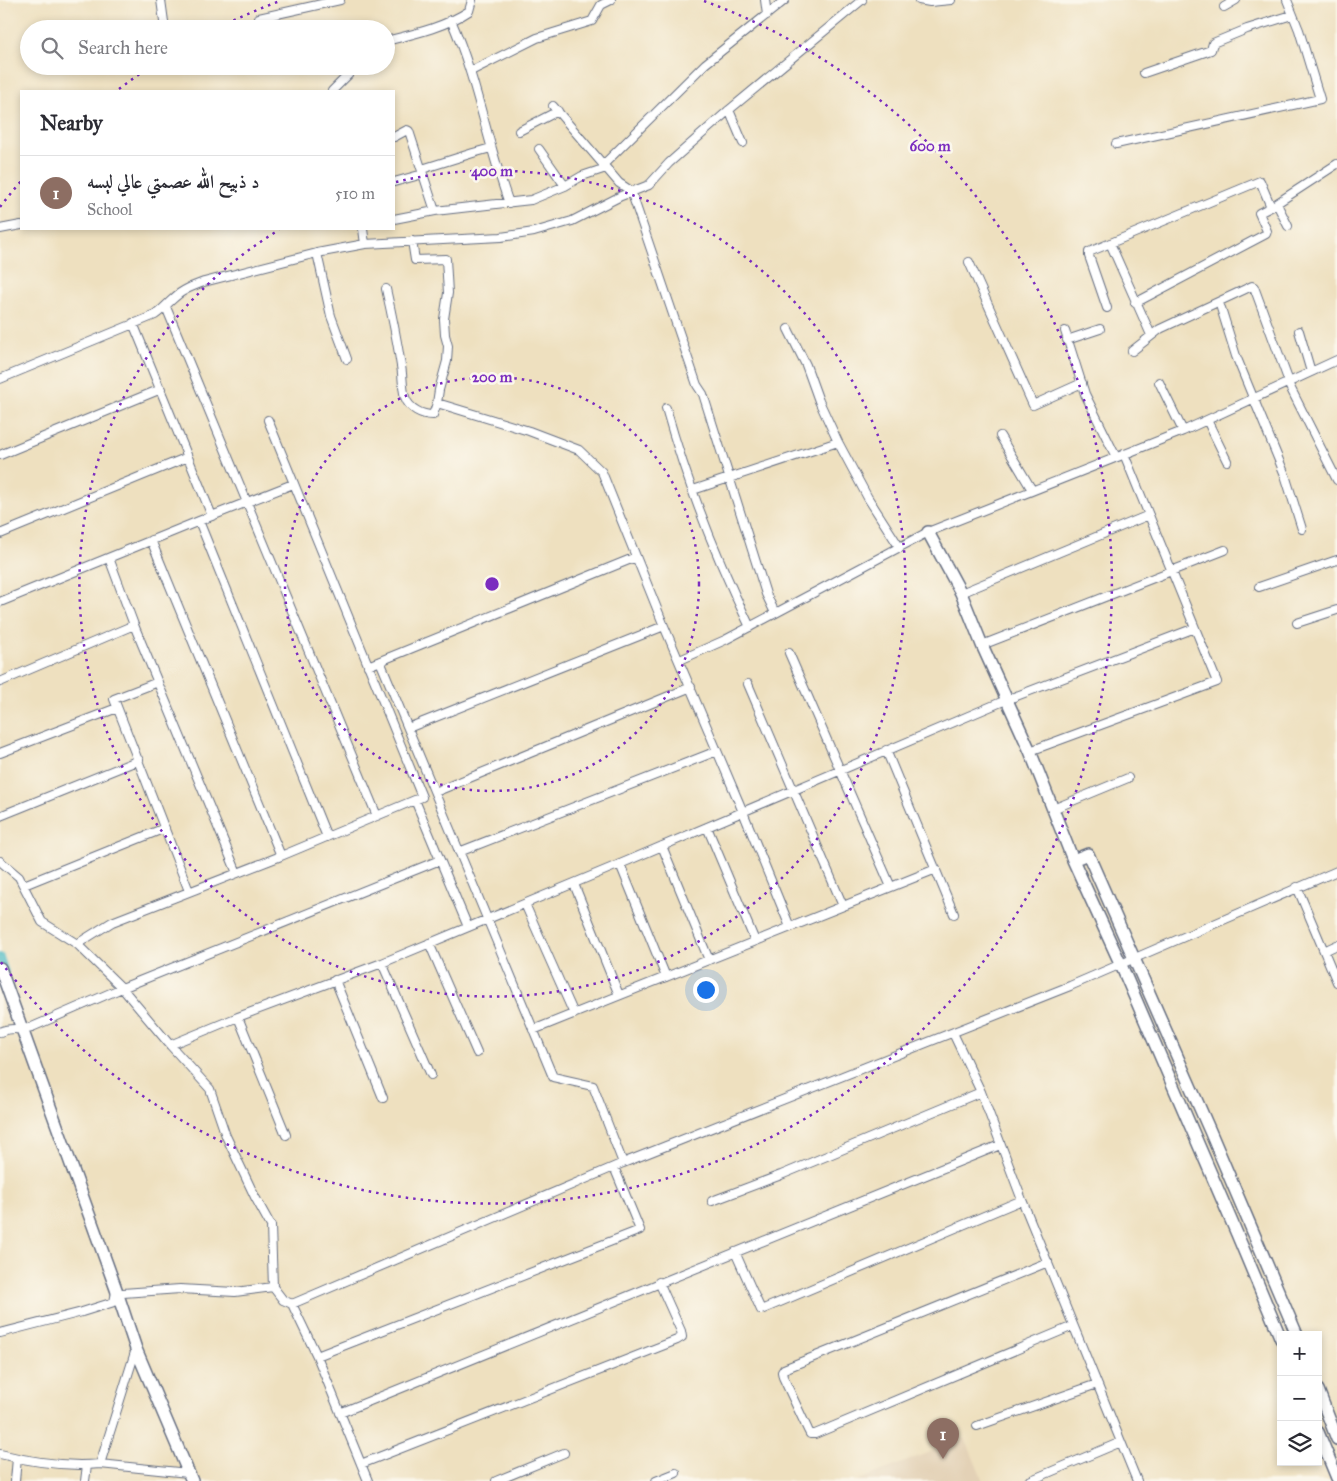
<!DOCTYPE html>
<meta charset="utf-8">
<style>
body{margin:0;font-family:"IM FELL Great Primer",Amiri,serif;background:#f7f7f7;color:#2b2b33}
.controls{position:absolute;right:15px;bottom:15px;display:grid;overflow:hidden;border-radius:0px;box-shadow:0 2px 8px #0003}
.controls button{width:45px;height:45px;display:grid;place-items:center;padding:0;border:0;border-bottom:1px solid #e1e1e2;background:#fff;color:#2b2b33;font:25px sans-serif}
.you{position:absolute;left:705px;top:989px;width:18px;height:18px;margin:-12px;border:4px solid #fff;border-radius:50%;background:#1a73e8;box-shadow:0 0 0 8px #1a73e833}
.badge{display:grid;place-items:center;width:32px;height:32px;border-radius:50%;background:#d93025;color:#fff;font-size:16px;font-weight:700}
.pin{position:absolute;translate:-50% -41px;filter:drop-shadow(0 1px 2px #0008)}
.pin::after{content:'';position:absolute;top:26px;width:18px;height:15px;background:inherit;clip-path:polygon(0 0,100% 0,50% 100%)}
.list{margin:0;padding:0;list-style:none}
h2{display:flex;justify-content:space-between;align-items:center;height:65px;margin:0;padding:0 20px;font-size:21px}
h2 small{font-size:16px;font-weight:400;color:#7c7c81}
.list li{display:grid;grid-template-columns:32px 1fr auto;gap:15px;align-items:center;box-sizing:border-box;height:75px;padding:0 20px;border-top:1px solid #e1e1e2}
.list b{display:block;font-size:19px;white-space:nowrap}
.list p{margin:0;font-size:16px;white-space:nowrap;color:#7c7c81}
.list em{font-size:16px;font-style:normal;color:#7c7c81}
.icon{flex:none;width:28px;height:28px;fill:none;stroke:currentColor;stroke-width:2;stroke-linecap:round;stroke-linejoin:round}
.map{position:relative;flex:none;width:1337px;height:1481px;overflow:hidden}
.search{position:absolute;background:#fff;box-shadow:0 2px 8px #0003;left:20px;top:20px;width:375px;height:55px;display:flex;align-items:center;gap:12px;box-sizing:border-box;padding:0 18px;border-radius:28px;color:#7c7c81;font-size:19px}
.panel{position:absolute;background:#fff;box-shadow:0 2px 8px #0003;left:20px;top:90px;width:375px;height:140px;border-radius:0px}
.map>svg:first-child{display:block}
.built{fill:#e3d1b6}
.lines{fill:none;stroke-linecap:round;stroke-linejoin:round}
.canal{stroke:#4bbac3;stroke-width:8}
.street-casing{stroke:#656d80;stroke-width:10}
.secondary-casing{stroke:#656d80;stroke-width:14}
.street{stroke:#fff;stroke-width:8}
.secondary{stroke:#fff;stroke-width:11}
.ring{fill:none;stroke:#7b2cbf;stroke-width:2.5;stroke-dasharray:2.5 5}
.centre{fill:#7b2cbf;stroke:#fbf7ec;stroke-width:2.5}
.ring-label{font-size:15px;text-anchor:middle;font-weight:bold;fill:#7b2cbf;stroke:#fbf7ec;stroke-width:5;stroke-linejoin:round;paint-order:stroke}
</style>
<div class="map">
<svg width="1337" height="1481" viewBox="0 0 1337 1481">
<rect width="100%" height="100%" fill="#fbf7ec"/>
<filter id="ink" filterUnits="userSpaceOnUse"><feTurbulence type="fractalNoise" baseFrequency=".02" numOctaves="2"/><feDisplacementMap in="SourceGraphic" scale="10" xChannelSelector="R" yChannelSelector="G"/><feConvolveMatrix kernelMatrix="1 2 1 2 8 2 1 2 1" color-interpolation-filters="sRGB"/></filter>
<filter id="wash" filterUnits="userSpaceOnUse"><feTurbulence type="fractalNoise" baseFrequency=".0096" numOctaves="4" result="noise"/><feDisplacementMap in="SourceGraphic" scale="20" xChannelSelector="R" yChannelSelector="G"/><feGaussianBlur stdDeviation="1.12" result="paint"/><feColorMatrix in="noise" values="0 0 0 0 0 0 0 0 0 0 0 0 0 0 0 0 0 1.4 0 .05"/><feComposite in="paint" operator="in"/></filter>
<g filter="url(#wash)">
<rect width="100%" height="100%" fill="#eee0bf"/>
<path class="built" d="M965,1438L983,1481H857Z"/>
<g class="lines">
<path class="canal" d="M0,957L5,972"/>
</g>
</g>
<g filter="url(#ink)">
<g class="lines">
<defs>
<path id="street" d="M161,0L165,29
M765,0L767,15
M919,0L930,2L951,0
M1224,7L1236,0
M259,18L340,0
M451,20C477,79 487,143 509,203
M386,41C414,34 445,27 469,11L472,0
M257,67L259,66
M471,71L537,38L592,21L601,5L611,0
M1144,73L1211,50L1213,43L1247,29L1292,15
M332,91L349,74L353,66
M553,106L619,183L631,191L697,385L703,394L766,594L775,613
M729,110L743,143
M519,131L558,111
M394,137L407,130L409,131L435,211
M1116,144L1320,99L1299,30L1287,0
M539,149L565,186
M603,165L705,64L785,0
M422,169L473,153L491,148
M394,182L423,174
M1277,204L1288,226
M394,219L435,211L531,200L565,186L582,176L606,168
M0,229L21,225
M363,229L365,244
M1110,243L1151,335
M317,253L331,316L347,359
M969,262L1033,405L1082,383
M386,289C392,315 397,340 401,366C403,376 402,388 405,397C409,409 422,415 433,415L437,403L439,390L447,361L448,346L445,335L444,319L448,293L446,259L415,260L412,241
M1135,303L1266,234L1267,231L1259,213L1271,207L1337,164
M166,307L377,816
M1107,308L1089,256V252L1260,181L1271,207
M1221,308L1236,356L1285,475L1302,529
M133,323L212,516
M788,329L806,365L819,401L838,442L868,498L900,548
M1065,331L1085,394L1116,457
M1299,331L1311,372
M1067,340L1100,329
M1132,351L1160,329L1252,286L1254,287L1289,382
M0,379L155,315C162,310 167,304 174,298C182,290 193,286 204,282L317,253L365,244L501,237L534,232L572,221L621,196L649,185L669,163L729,110L862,0
M1159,382L1183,431
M1288,383L1337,480
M437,403L529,431L579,450L602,472L664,626L743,812L790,927
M666,408C687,483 716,557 750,627
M1207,420L1227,461
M1000,436L1032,490
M0,455L161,389
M693,490L838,442
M199,521L327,837
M0,534L188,457
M151,540L281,856
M109,558L134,625L237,873
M1259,587L1337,560
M961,593L1149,515
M0,602L199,521L293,484
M1297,623L1337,610
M982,645L1225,550
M789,653L891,887
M680,660L725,640L928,532L1183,431L1337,360
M380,661L553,1077L593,1086L623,1163
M368,666L636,557
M0,682L134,625
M158,682L114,699L189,891
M748,684L843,906
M408,728L664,626
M886,750L954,914
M1030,751L1217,682L1124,454
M0,753L117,708
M435,792L691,687
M415,800L468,927
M1053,809L1128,778
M0,816L139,760
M707,827L755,941
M662,846L709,960
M459,852L717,751
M0,861L19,877L42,922L77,944L122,988L170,1045L210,1089L226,1136L255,1197L271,1226L273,1287L283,1300L292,1304L317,1356L368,1481
M620,864L666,977
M574,884L619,995
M24,885L165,828
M1297,887L1337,982
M525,904L574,1014
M429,943L477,1053
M77,944L112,922L281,856L422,797L268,420
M1324,951L1337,945
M382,963L431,1075
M335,980L383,1098
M238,1017L286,1135
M533,1030L936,869
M0,1032C13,1026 18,1032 32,1027L122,988L440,860
M953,1033L981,1092L1022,1200L1137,1481
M170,1045L238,1017L382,963L620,864L1006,700L1195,628
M712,1201L781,1175L981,1092
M735,1252L761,1310L1022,1200
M1048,1262L784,1369L782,1372L783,1377L808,1430L810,1434H815L1073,1326
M123,1293L180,1289L235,1292L273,1287
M292,1304L623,1163L1070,986L1337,871
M0,1333L82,1312L114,1302L116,1292
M317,1356L640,1230L614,1167
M340,1413L1000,1145
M977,1426L1097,1384
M0,1454C32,1462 67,1467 100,1464L136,1349
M100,1464L188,1473
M361,1464L677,1340L682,1337L681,1331L659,1282
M15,1481L17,1458
M85,1481L87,1465
M496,1481L564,1453
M656,1481L676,1473
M1029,1481L1121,1442"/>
<path id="secondary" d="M928,532L961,593L982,645L1030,751L1073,860L1121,965L1237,1234L1281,1339
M1073,860L1088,854L1210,1131L1297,1335
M0,968L116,1289L136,1349L192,1481
M1318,1390L1337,1439
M1318,1432L1337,1478"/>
</defs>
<use href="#street" class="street-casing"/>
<use href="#secondary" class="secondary-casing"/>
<use href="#street" class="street"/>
<use href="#secondary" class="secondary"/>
</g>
</g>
<g class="ring">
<circle cx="492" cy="584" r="207"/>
<path d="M396 182A413 413 0 1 1 279 230"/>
<path d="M0 207A620 620 0 0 1 21 181M119 89A620 620 0 0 1 150 67M220 27A620 620 0 0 1 280 1M704 1A620 620 0 1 1 0 961"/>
</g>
<circle cx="492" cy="584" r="8" class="centre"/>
<g class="ring-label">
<text x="930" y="151">600 m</text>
<text x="492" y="176">400 m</text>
<text x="492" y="382">200 m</text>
</g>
</svg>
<div class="controls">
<button>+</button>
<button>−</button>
<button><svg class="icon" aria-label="layers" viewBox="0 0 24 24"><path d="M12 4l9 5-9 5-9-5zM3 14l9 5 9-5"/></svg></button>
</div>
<div class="you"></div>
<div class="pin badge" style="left:943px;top:1459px;background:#8d6e63">1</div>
<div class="search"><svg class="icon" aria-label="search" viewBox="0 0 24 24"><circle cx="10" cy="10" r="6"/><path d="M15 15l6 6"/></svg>Search here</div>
<section class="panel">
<h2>Nearby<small></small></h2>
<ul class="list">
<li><span class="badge" style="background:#8d6e63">1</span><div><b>د ذبیح الله عصمتي عالي لېسه</b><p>School</p></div><em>510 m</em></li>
</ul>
</section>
</div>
